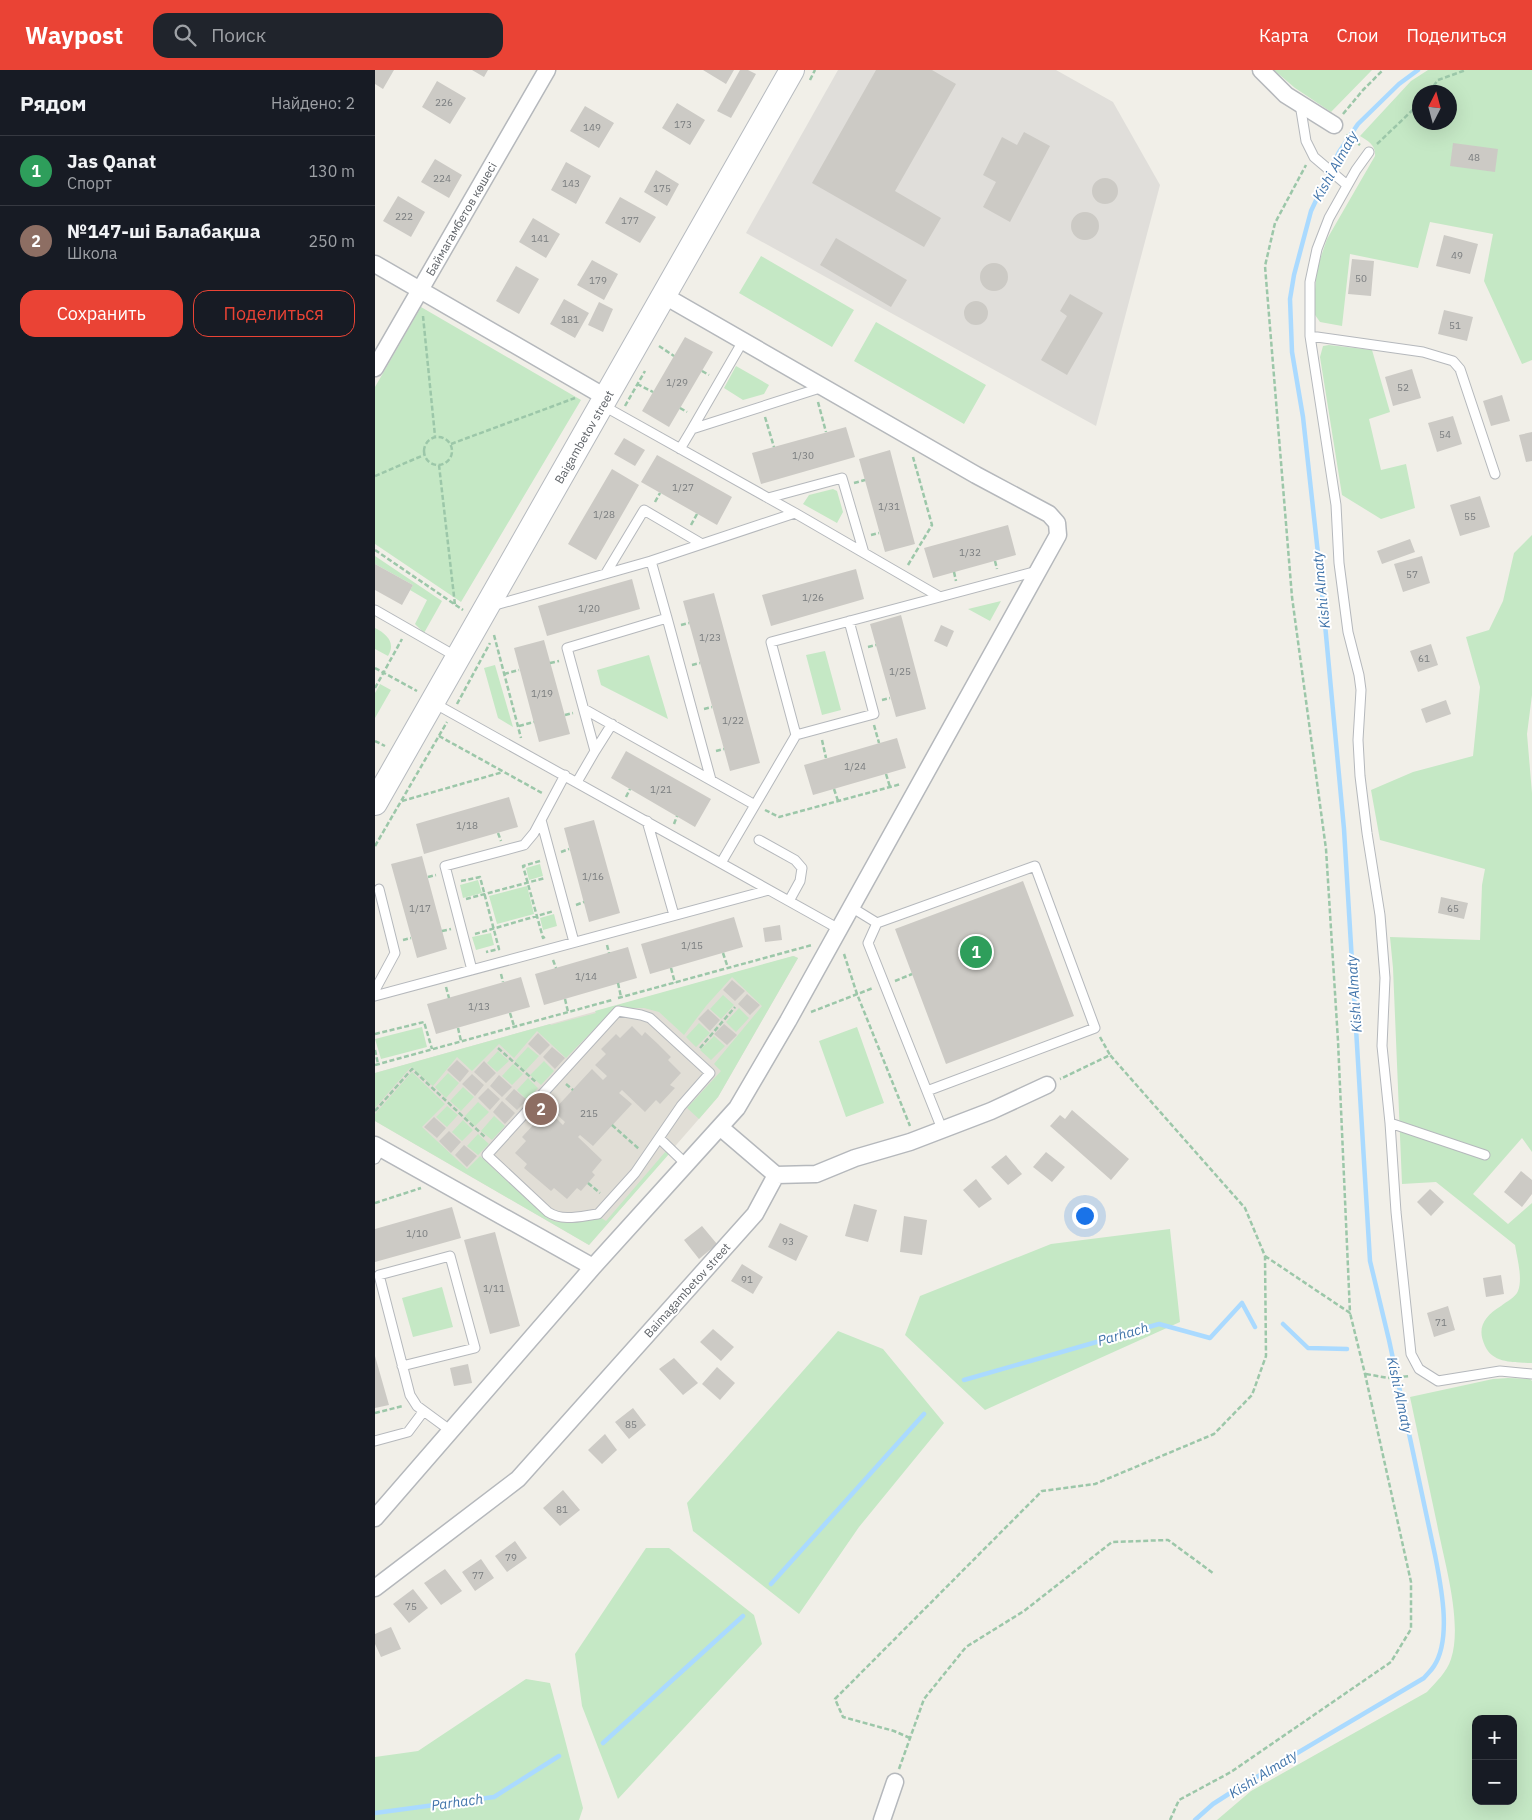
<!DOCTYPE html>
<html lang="ru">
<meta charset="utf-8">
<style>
body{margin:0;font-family:"IBM Plex Sans",sans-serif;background:#20242c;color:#f1f3f6}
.controls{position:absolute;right:15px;bottom:15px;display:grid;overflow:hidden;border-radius:10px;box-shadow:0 5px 20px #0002}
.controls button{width:45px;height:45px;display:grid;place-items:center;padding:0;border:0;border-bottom:1px solid #363941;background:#171b24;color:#f1f3f6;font:25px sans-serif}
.compass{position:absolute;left:1037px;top:15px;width:45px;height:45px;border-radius:50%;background:#171b24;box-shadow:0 5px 20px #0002;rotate:6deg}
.you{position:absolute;left:709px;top:1145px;width:18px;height:18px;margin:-12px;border:4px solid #fff;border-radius:50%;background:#1a73e8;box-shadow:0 0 0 8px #1a73e833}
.badge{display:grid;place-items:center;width:32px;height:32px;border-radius:50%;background:#ea4335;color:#fff;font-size:16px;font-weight:700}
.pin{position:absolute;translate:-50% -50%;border:2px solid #fff;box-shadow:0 1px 5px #0006}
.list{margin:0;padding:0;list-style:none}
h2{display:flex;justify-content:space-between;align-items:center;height:65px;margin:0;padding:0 20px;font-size:21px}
h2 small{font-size:16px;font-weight:400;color:#9ea1a6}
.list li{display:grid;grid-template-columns:32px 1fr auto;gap:15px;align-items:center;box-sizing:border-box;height:70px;padding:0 20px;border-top:1px solid #363941}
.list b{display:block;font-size:19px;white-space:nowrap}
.list p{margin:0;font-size:16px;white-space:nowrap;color:#9ea1a6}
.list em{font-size:16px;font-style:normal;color:#9ea1a6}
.actions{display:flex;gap:10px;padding:15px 20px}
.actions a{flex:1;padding:11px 0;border:1px solid #ea4335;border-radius:15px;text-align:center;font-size:18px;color:#ea4335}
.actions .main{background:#ea4335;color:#fff}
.icon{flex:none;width:28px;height:28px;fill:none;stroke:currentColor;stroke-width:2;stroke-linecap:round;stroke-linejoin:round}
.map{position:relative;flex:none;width:1157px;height:1750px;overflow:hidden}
header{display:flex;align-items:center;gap:30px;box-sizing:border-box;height:70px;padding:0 25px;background:#ea4335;color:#fff}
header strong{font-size:24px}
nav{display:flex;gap:28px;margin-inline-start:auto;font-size:18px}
.search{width:350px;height:45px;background:#20242c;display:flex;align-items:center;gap:12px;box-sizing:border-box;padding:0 18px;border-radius:15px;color:#9ea1a6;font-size:19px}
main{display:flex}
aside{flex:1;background:#171b24}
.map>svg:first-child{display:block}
.industrial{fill:#e0deda}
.education{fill:#e1ded6}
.green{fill:#c5e8c5;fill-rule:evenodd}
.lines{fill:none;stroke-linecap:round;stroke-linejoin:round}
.stream{stroke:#aadaff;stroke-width:4.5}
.building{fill:#cccac5}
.lane-casing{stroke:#b5b8bc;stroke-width:11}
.street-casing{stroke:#b5b8bc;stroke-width:19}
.secondary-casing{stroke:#b6babf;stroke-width:26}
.path{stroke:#9cc7a9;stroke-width:2.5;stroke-dasharray:5 2.5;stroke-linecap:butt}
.lane{stroke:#fff;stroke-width:9}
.street{stroke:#fff;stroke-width:16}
.secondary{stroke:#fff;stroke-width:24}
.labels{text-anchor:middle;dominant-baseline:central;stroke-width:4;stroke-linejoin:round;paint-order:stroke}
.number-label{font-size:10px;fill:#7a7d7f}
.street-label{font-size:12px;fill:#5f6368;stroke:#fff}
.water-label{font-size:14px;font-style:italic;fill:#4174aa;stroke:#fff}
</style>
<header>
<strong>Waypost</strong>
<div class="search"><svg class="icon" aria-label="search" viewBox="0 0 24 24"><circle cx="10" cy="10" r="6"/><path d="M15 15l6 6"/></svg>Поиск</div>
<nav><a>Карта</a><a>Слои</a><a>Поделиться</a></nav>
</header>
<main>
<aside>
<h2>Рядом<small>Найдено: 2</small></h2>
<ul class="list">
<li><span class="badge" style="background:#2e9e5b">1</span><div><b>Jas Qanat</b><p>Спорт</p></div><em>130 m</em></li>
<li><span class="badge" style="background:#8d6e63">2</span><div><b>№147-ші Балабақша</b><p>Школа</p></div><em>250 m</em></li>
</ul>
<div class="actions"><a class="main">Сохранить</a><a>Поделиться</a></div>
</aside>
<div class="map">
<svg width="1157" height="1750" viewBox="0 0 1157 1750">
<rect width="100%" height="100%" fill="#f1efe8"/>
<path class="industrial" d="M463,0H681L738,32L785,115L721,356L371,163Z"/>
<path class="education" d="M419,886L423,888L343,1027L214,1175L0,1051V1003Z"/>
<path class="green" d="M899,0H997L956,42L920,18Z
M1053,0H1157V290L1147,294L1109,211L1118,164L1055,152L1043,198L975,184L967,256L945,252L938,242L942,198L952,169L1000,86C1001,75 993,71 985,66L1036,11ZM1044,22H1074V52H1044Z
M386,186L479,240L457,277L364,223Z
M46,237L206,330L86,532L0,474V317Z
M501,252L611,315L589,354L479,291Z
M954,275L997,280L1015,342L994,349L1006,400L1031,394L1040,438L1006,449L967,425L945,287L948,276Z
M361,296L394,315L389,324L368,330L349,318Z
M458,419L462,421L468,442L462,453L428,434L434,425Z
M1157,465V625L1152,664L1157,723V1082L1147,1068L1098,1124L1133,1154L1157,1133V1293C1140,1292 1118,1294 1110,1276C1101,1257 1110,1246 1126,1236C1132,1231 1140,1228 1143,1221C1148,1208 1142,1188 1140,1175L1061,1112L1027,1114L1018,898L1015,867L1105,870L1107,815L1110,799L1005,770L996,720L1038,702L1098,686L1105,617L1091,567L1114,560L1128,531L1139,483Z
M0,486L67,531L49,563L40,554L52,530L35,520L38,515L0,494Z
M626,531L615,551L593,539Z
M0,558C12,564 21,573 13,586L0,579Z
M450,581L466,640L447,645L431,585Z
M274,585L293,649L226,615L222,600Z
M120,595L138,657L123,648L109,598Z
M5,614L16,620L0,648V623Z
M165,794L168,806L154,810L151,798Z
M103,810L107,823L88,828L85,815Z
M152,816L159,844L122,854L114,826Z
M179,844L182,856L168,860L165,848Z
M116,863L119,875L101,880L97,867Z
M418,886L423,888L343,1027L324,1049L312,1038L346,1001L339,994L387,936L357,907L331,936L309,965L284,942L269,938H240L191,988L162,961L139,988L124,974L97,1001L82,987L58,1016L36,997L0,1038V1003L175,954L176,955L221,943L220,941Z
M348,925L359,935L346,949L335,939Z
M364,938L374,948L361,962L351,952Z
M324,953L335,963L321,977L311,967Z
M47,957L52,977L6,989L0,969Z
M482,957L509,1033L471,1047L444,971Z
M339,966L350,976L336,990L325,980Z
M153,977L164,986L150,1001L140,991Z
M123,981L134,991L122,1002L112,993Z
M169,991L179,1001L166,1015L155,1005Z
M138,994L148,1004L137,1015L127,1006Z
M37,1002L70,1034L47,1057L92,1099L105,1086L171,1147C186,1158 206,1149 223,1146L231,1151L291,1081L294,1084L214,1175L0,1051V1044Z
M73,1003L84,1013L71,1028L60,1017Z
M153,1008L163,1018L152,1030L142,1020Z
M88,1017L99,1027L86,1041L75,1031Z
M103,1032L114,1042L100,1056L90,1046Z
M72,1036L83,1045L72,1057L61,1047Z
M119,1046L130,1056L117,1070L106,1061Z
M88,1050L98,1060L87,1071L77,1062Z
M103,1064L114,1074L103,1085L92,1076Z
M795,1159L805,1252L610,1340L530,1265L545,1226L676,1174Z
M67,1217L78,1257L38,1267L27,1228Z
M463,1261L508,1279L569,1353L484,1457L424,1544L318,1461L312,1433Z
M1133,1308L1155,1309L1157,1311V1750H842L876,1721L1052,1622C1061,1612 1072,1602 1076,1589C1088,1552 1069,1491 1062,1454C1053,1412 1044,1369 1035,1327L1118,1309ZM1101,1649H1138V1731H1101Z
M271,1478H294L379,1545L387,1574L243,1729L207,1636L200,1584Z
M151,1609L175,1613L208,1738L204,1750H0V1687L43,1681Z"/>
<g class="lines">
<path class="stream" d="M908,1254L933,1278L972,1279
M589,1310L784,1254L835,1268L867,1233L880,1257
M396,1514L549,1344
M228,1673L368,1546
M0,1743L119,1727L184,1686
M820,1750L838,1734L863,1718L1049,1608C1052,1604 1056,1601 1059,1596C1077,1568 1066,1516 1060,1485L1014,1270L995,1191L969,759L946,511L928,347L917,282L915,229L919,205L936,141L964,82L983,54L1024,14L1043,0"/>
</g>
<path class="building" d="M0,0H19L8,19L0,14Z
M97,0H113L109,7Z
M328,0H359L351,14Z
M365,0H373L381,4L356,48L342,41Z
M501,0H557L581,14L520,121L566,148L549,177L437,113Z
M62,11L91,28L75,54L47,37Z
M302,33L330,50L315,75L287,58Z
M210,36L239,53L224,78L195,61Z
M649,62L675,76L635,152L608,137L621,112L608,105L627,67L642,75Z
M1078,73L1123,79L1120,102L1075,96Z
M60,89L87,105L74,128L46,112Z
M191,92L216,106L201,134L176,120Z
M281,100L304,114L292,136L269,122Z
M717 121a13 13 0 1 1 26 0a13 13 0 1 1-26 0Z
M23,126L50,142L36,167L8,151Z
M245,127L281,147L265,173L230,153Z
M696 156a14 14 0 1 1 28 0a14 14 0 1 1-28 0Z
M158,148L185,164L171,188L144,172Z
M1069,165L1103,174L1095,204L1061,196Z
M461,168L532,210L516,237L445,195Z
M977,189L999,191L996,226L973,224Z
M217,190L243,204L229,230L202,215Z
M605 207a14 14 0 1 1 28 0a14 14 0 1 1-28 0Z
M141,196L164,209L144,244L121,231Z
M695,224L728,243L692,305L666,290L692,246L685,241Z
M189,229L214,243L200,268L175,254Z
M589 243a12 12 0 1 1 24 0a12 12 0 1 1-24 0Z
M224,232L238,239L228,262L213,255Z
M1069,240L1098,247L1092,271L1063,264Z
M310,267L338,282L294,357L267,341Z
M1037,299L1046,328L1018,336L1010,307Z
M1127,325L1135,351L1116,356L1108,331Z
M1078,346L1087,374L1062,382L1053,353Z
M471,357L480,387L386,414L377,383Z
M1157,362V391L1151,392L1144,365Z
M249,368L270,380L260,396L239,384Z
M515,380L540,474L510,482L484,389Z
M282,385L357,427L342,455L266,412Z
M237,399L264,415L221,490L193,474Z
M1105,426L1115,457L1085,466L1075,435Z
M633,455L641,485L558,508L549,478Z
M1035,469L1040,482L1007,494L1002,481Z
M1047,486L1055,513L1028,522L1019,494Z
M0,494L38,515L27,535L0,520Z
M481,499L489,529L396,556L387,525Z
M257,509L265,539L172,566L163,536Z
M339,523L385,693L355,701L308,531Z
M526,545L551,639L521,647L495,554Z
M566,555L579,561L572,577L559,571Z
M169,570L195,664L164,672L139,578Z
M1056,574L1063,595L1043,602L1035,581Z
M1071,630L1076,644L1051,653L1046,639Z
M522,668L531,698L438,725L429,695Z
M251,681L336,729L320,757L236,708Z
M134,727L143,757L49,784L41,754Z
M219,750L245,843L214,852L189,758Z
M47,786L72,879L42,888L16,794Z
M648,811L699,946L571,994L520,859Z
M1066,827L1093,833L1089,849L1063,843Z
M359,847L368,877L275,904L266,874Z
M405,855L407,870L390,872L388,858Z
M253,877L262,908L169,935L160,904Z
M146,907L155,937L61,964L52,934Z
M357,910L370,921L360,931L348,920Z
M372,924L385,935L375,945L363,934Z
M333,939L345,950L335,961L323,949Z
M349,954L362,965L352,975L339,964Z
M257,956L267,966L270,962L283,974L296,987L293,990L306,1003L295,1015L300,1018L285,1034L281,1030L270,1042L247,1020L244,1023L257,1034L218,1076L205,1065L203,1067L227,1090L217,1102L220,1105L206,1121L202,1118L192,1129L179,1118L176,1121L149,1098L152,1094L140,1083L151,1071L147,1067L161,1052L165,1056L176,1043L188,1055L190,1052L178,1041L217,999L228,1010L232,1006L220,995L231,984L226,979L241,964L245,968Z
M163,963L175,975L165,985L153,974Z
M177,977L190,988L180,999L168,987Z
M82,990L94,1001L85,1012L72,1000Z
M109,991L121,1003L111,1013L99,1002Z
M97,1004L109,1015L100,1026L87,1014Z
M124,1005L137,1017L127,1027L115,1016Z
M113,1018L125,1029L115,1040L103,1028Z
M139,1019L152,1030L142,1040L130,1029Z
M127,1031L140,1043L130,1054L118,1042Z
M697,1040L754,1089L736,1110L675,1056L685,1045L690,1049Z
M59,1047L71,1058L62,1068L49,1057Z
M74,1061L86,1072L76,1083L64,1071Z
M89,1075L102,1086L92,1097L80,1085Z
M671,1082L690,1097L677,1112L658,1097Z
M631,1085L647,1104L633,1115L616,1097Z
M1146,1101L1157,1110V1124L1147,1137L1129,1122Z
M601,1109L617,1129L604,1138L588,1120Z
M1055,1119L1069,1132L1056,1146L1042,1132Z
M479,1134L502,1140L493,1172L470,1166Z
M77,1137L86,1168L0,1192V1159Z
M529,1146L552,1150L547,1185L525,1182Z
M405,1153L433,1166L421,1191L393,1177Z
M327,1156L342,1174L324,1189L309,1170Z
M120,1162L145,1256L115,1264L89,1170Z
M367,1194L388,1207L378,1224L356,1211Z
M1126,1205L1129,1224L1111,1227L1108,1208Z
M1073,1236L1080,1260L1059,1267L1052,1243Z
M338,1259L359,1277L346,1291L325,1272Z
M0,1286L14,1335L0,1338Z
M299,1288L323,1313L308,1325L284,1299Z
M93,1294L97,1313L79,1316L75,1298Z
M342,1297L360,1313L345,1330L327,1314Z
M258,1338L271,1355L254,1369L240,1352Z
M230,1364L242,1380L227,1394L213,1380Z
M188,1420L205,1440L185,1456L168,1438Z
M140,1471L152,1488L132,1502L120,1486Z
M106,1489L119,1508L100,1521L87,1502Z
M70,1499L87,1521L66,1535L49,1513Z
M38,1519L53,1538L34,1553L18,1534Z
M16,1557L26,1579L6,1587L0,1574V1564Z"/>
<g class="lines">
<defs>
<path id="lane" d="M925,34L931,71L939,87L972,115
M994,82L981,100L954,148L942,179L935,212V266L961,435L964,493L973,562L984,605L986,620L983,670L985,706L992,763L1005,845L1010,908L1007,976L1015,1053L1021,1142L1036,1284L1044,1299L1063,1311L1125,1301L1157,1304
M935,266L1048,282L1078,291L1085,299L1120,404
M227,335L420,443
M317,359L368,271
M305,379L317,359L448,317
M393,428L467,408L489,483
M231,503L269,440L327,474
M117,536L276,491
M0,540L82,587
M292,548L336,710
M57,632L464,859
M209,639L380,735
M421,665L499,644L474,551
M220,681L237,654
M202,712L220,681L192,578L292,548L276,491L420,443L565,527
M166,750L199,872
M272,751L299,845
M384,770L420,790L427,798L425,811L414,831
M346,793L421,665L396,572L662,501
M476,837L502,853
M97,900L70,796L149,775L159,763L190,705
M0,920L20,883L4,819
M0,926L394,820
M243,941L266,945L275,948L335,1003L306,1036L260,1103L223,1144C206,1146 188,1152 173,1142L112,1085Z
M552,1021L720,958L660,796L502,853L493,873L567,1059
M1015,1053L1110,1085
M284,1068L312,1095
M0,1089L6,1078
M27,1296L100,1278L75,1186L4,1205L35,1325L42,1336L76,1361
M0,1371L33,1362L48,1342"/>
<path id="street" d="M886,0L911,25L959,55
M0,194L232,328
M0,298L172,0
M346,1058L401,1105
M0,1075L218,1197
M0,1448L218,1197L362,1038L413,951L683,465L682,453L674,444L601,405L288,225
M0,1518L143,1409L380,1144L401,1105L441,1104L480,1088L535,1072L616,1041L672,1015
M507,1750L520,1712"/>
<path id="secondary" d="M0,733L417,0"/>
</defs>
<use href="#lane" class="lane-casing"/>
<use href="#street" class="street-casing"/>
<use href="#secondary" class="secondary-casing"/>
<path class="path" d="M435,10L440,0
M1054,22L1063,10L1091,0
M968,44L988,20L1008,0
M971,65L985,75
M1002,74L1044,34
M48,246L60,366
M284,276L299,286
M327,301L334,305
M262,314L278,322
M443,332L451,362
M250,336L270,301
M305,338L312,342
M390,347L399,377
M49 381a14 14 0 1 1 28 0a14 14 0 1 1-28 0Z
M76,374L200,328
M64,395L80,535
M0,406L49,385
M479,413L490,410
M280,432L285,423
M316,455L322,444
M496,465L504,463
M0,480L88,540
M620,491L622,499
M533,495L557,455L538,387
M579,502L581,511
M306,555L314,553
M119,565L146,668
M493,577L501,575
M175,593L184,591
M317,595L325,593
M0,598L42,621
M129,604L144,600
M0,618L27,569
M507,630L515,628
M82,634L115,573
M329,639L337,637
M190,645L198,643
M499,655L504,673
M144,656L159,652
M64,666L167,723
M447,670L451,688
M0,671L10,676
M341,681L349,679
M511,704L515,717
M459,719L463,731
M251,727L255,719
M27,731L128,702
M390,740L404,747L526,714
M299,754L302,746
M123,763L126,771
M0,776L72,652
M186,782L194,779
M165,791L148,796L168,868L170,867
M53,807L61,805
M86,811L105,807L124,879L111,882
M91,829L170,808
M201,835L209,832
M67,861L76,859
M100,864L179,841
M28,870L36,868
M232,875L234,883
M348,883L353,898
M469,884L482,924L535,1056
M178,890L181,898
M296,898L300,913
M126,904L128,912
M520,911L537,904
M243,913L246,927
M71,917L74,928
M243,928L437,875
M190,929L193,942
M436,942L498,918
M135,943L139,956
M83,958L86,971
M0,964L49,952L57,979
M725,967L735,985
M123,978L162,1013
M325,978L360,937
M0,980L3,994
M0,995L237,930
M191,1014L198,1020
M0,1041L37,999L111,1068
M237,1055L264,1079
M213,1113L225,1123
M0,1133L46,1118
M890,1186L975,1243L963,971L951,779L917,527L890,196L900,153L931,95
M991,1304L1013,1308L1035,1306
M0,1343L28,1336
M535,1668L519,1661L468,1647L460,1629L667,1421L720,1414L839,1364L877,1325L891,1286L890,1186L870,1138L735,985L685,1009
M524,1699L549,1629L591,1577L649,1541L737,1472L793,1470L838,1503
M795,1750L804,1730L856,1702L1016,1592L1036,1559V1512L990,1304L975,1243"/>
<use href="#lane" class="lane"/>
<use href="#street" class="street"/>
<use href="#secondary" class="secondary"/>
</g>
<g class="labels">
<g class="number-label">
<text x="69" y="32">226</text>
<text x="308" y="54">173</text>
<text x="217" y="57">149</text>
<text x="1099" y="87">48</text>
<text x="67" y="108">224</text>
<text x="196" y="113">143</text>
<text x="287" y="118">175</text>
<text x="29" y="146">222</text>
<text x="255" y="150">177</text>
<text x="165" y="168">141</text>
<text x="1082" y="185">49</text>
<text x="986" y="208">50</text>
<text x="223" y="210">179</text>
<text x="195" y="249">181</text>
<text x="1080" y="255">51</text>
<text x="302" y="312">1/29</text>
<text x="1028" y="317">52</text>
<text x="1070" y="364">54</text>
<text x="428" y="385">1/30</text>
<text x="308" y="417">1/27</text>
<text x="514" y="436">1/31</text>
<text x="229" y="444">1/28</text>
<text x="1095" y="446">55</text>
<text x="595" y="482">1/32</text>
<text x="1037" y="504">57</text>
<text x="438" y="527">1/26</text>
<text x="214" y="538">1/20</text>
<text x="335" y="567">1/23</text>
<text x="1049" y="588">61</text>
<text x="525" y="601">1/25</text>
<text x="167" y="623">1/19</text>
<text x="358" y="650">1/22</text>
<text x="480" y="696">1/24</text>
<text x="286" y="719">1/21</text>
<text x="92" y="755">1/18</text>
<text x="218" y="806">1/16</text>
<text x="45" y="838">1/17</text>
<text x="1078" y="838">65</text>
<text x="317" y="875">1/15</text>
<text x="211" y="906">1/14</text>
<text x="104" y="936">1/13</text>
<text x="214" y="1043">215</text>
<text x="42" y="1163">1/10</text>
<text x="413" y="1171">93</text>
<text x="372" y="1209">91</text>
<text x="119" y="1218">1/11</text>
<text x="1066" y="1252">71</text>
<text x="256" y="1354">85</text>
<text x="187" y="1439">81</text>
<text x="136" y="1487">79</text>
<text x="103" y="1505">77</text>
<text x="36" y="1536">75</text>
</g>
<g class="street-label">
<text transform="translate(86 149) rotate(-60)">Баймагамбетов көшесі</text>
<text transform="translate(209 367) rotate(-60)">Baigambetov street</text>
<text transform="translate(312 1220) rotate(-48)">Baimagambetov street</text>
</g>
<g class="water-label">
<text transform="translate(960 96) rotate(-61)">Kіshі Almaty</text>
<text transform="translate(946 520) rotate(-96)">Kіshі Almaty</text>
<text transform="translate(979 924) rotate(-94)">Kіshі Almaty</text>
<text transform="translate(748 1264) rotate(-16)">Parhach</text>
<text transform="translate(1025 1325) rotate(78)">Kіshі Almaty</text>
<text transform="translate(888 1704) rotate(-32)">Kіshі Almaty</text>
<text transform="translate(82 1732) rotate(-8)">Parhach</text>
</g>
</g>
</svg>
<div class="controls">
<button>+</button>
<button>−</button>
</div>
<svg class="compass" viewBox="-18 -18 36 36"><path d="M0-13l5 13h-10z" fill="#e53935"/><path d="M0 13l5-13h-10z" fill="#9ea1a6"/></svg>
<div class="you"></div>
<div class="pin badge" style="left:601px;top:882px;background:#2e9e5b">1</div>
<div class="pin badge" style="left:166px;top:1039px;background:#8d6e63">2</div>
</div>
</main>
